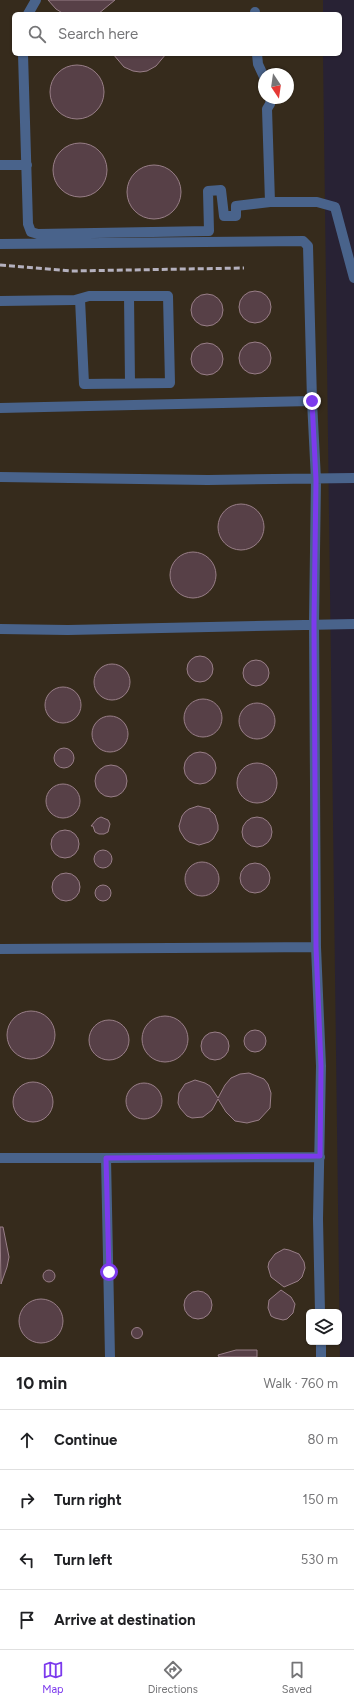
<!DOCTYPE html>
<meta charset="utf-8">
<style>
body{margin:0;font-family:Figtree,sans-serif;background:#f2f2f2;color:#202124}
.controls{position:absolute;right:12px;bottom:12px;display:grid;overflow:hidden;border-radius:6px;box-shadow:0 1px 3px #0004}
.controls button{width:36px;height:36px;display:grid;place-items:center;padding:0;border:0;border-bottom:1px solid #e0e0e0;background:#fff;color:#202124;font:20px sans-serif}
.compass{position:absolute;left:258px;top:68px;width:36px;height:36px;border-radius:50%;background:#fff;box-shadow:0 1px 3px #0004;rotate:167deg}
.stop{position:absolute;width:12px;height:12px;margin:-9px;border:3px solid #7c3aed;border-radius:50%;background:#fff}
.stop.end{background:#7c3aed;border-color:#fff;box-shadow:0 1px 4px #0008}
.list{margin:0;padding:0;list-style:none}
h2{display:flex;justify-content:space-between;align-items:center;height:52px;margin:0;padding:0 16px;font-size:17px}
h2 small{font-size:13px;font-weight:400;color:#757577}
.list li{display:grid;grid-template-columns:26px 1fr auto;gap:12px;align-items:center;box-sizing:border-box;height:60px;padding:0 16px;border-top:1px solid #e0e0e0}
.list b{display:block;font-size:15px;white-space:nowrap}
.list em{font-size:13px;font-style:normal;color:#757577}
.icon{flex:none;width:22px;height:22px;fill:none;stroke:currentColor;stroke-width:2;stroke-linecap:round;stroke-linejoin:round}
.map{position:relative;flex:none;width:354px;height:1357px;overflow:hidden}
.search{position:absolute;background:#fff;box-shadow:0 1px 3px #0004;left:12px;right:12px;top:12px;height:44px;display:flex;align-items:center;gap:10px;box-sizing:border-box;padding:0 14px;border-radius:6px;color:#757577;font-size:15px}
.sheet{height:292px;background:#fff}
nav{display:flex;justify-content:space-around;align-items:center;box-sizing:border-box;height:56px;border-top:1px solid #e0e0e0;background:#fff;font-size:11px;color:#757577}
nav a{display:grid;justify-items:center;gap:2px}
nav .on{color:#7c3aed}
.map>svg:first-child{display:block}
.industrial{fill:#362b1c;fill-rule:evenodd}
.building{fill:#574047;stroke:#987e87}
.lines{fill:none;stroke-linecap:round;stroke-linejoin:round}
.street{stroke:#49638b;stroke-width:10}
.rail{stroke:#b5b1be;stroke-width:3;stroke-dasharray:6 3;stroke-linecap:butt}
.route{stroke:#7c3aed;stroke-width:5}
</style>
<div class="map">
<svg width="354" height="1357" viewBox="0 0 354 1357">
<rect width="100%" height="100%" fill="#282234"/>
<path class="industrial" d="M0,0H323V14H14V54H323L340,1357H0ZM264,74H288V98H264ZM309,1312H339V1342H309Z"/>
<path class="building" d="M48,0H115L98,14H64L56,9Z
M113,54H166L156,66L147,71L140,72L133,71L124,67Z
M50 92a27 27 0 1 1 54 0a27 27 0 1 1-54 0Z
M53 170a27 27 0 1 1 54 0a27 27 0 1 1-54 0Z
M127 192a27 27 0 1 1 54 0a27 27 0 1 1-54 0Z
M239 307a16 16 0 1 1 32 0a16 16 0 1 1-32 0Z
M191 310a16 16 0 1 1 32 0a16 16 0 1 1-32 0Z
M239 358a16 16 0 1 1 32 0a16 16 0 1 1-32 0Z
M191 359a16 16 0 1 1 32 0a16 16 0 1 1-32 0Z
M218 527a23 23 0 1 1 46 0a23 23 0 1 1-46 0Z
M170 575a23 23 0 1 1 46 0a23 23 0 1 1-46 0Z
M187 669a13 13 0 1 1 26 0a13 13 0 1 1-26 0Z
M243 673a13 13 0 1 1 26 0a13 13 0 1 1-26 0Z
M94 682a18 18 0 1 1 36 0a18 18 0 1 1-36 0Z
M45 705a18 18 0 1 1 36 0a18 18 0 1 1-36 0Z
M184 718a19 19 0 1 1 38 0a19 19 0 1 1-38 0Z
M239 721a18 18 0 1 1 36 0a18 18 0 1 1-36 0Z
M92 734a18 18 0 1 1 36 0a18 18 0 1 1-36 0Z
M54 758a10 10 0 1 1 20 0a10 10 0 1 1-20 0Z
M184 768a16 16 0 1 1 32 0a16 16 0 1 1-32 0Z
M237 783a20 20 0 1 1 40 0a20 20 0 1 1-40 0Z
M95 781a16 16 0 1 1 32 0a16 16 0 1 1-32 0Z
M46 801a17 17 0 1 1 34 0a17 17 0 1 1-34 0Z
M198,806L210,809V811L212,812L215,815L218,825V830L213,839L209,842L199,845L189,842L185,839L180,831L179,826L182,816L185,812L189,809Z
M101,817L108,820L110,824L108,832L104,834H99L95,832L93,826H91L97,819Z
M242 832a15 15 0 1 1 30 0a15 15 0 1 1-30 0Z
M51 844a14 14 0 1 1 28 0a14 14 0 1 1-28 0Z
M94 859a9 9 0 1 1 18 0a9 9 0 1 1-18 0Z
M185 879a17 17 0 1 1 34 0a17 17 0 1 1-34 0Z
M240 878a15 15 0 1 1 30 0a15 15 0 1 1-30 0Z
M52 887a14 14 0 1 1 28 0a14 14 0 1 1-28 0Z
M95 893a8 8 0 1 1 16 0a8 8 0 1 1-16 0Z
M7 1035a24 24 0 1 1 48 0a24 24 0 1 1-48 0Z
M142 1039a23 23 0 1 1 46 0a23 23 0 1 1-46 0Z
M89 1040a20 20 0 1 1 40 0a20 20 0 1 1-40 0Z
M244 1041a11 11 0 1 1 22 0a11 11 0 1 1-22 0Z
M201 1046a14 14 0 1 1 28 0a14 14 0 1 1-28 0Z
M249,1073L264,1079L268,1084L271,1093L270,1108L259,1120L247,1123L235,1121L226,1112L218,1099L212,1110L203,1117L192,1118L187,1116L180,1108L178,1103L179,1093L185,1084L195,1080L205,1083L210,1086L218,1098L225,1085L231,1078L240,1074Z
M13 1102a20 20 0 1 1 40 0a20 20 0 1 1-40 0Z
M126 1101a18 18 0 1 1 36 0a18 18 0 1 1-36 0Z
M0,1227H3L9,1257L7,1267L1,1284Z
M284,1249L289,1250L299,1254L304,1262L305,1268L302,1277L298,1281L284,1287L271,1277L268,1267L269,1262L275,1254Z
M43 1276a6 6 0 1 1 12 0a6 6 0 1 1-12 0Z
M281,1290L291,1297L295,1304L293,1313L287,1319L283,1320L275,1318L271,1316L268,1308L269,1300Z
M184 1305a14 14 0 1 1 28 0a14 14 0 1 1-28 0Z
M19 1321a22 22 0 1 1 44 0a22 22 0 1 1-44 0Z
M131.5 1333a5.5 5.5 0 1 1 11 0a5.5 5.5 0 1 1-11 0Z
M236,1350H257V1357H219L218,1355Z"/>
<g class="lines">
<path class="street" d="M255,12V14
M28,14L36,0
M23,54L28,224L31,232L38,234L209,231L208,191L221,190L224,216H236V206L270,202
M257,54L258,64L264,77
M271,98L270,104L267,109L270,202H317L335,207L354,278
M0,165H27
M0,244L303,241L308,246L312,401
M129,296L130,383
M0,301L75,300L89,296H168L170,383L84,384L80,299
M0,408L312,401L316,480L314,622L316,947
M0,477L208,480L354,478
M0,629L68,630L354,624
M0,949L316,947L321,1066L318,1219L320,1312
M0,1158H106
M321,1342V1357
M110,1357L106,1158L320,1157"/>
<path class="rail" d="M0,265L71,271L244,268"/>
</g>
<g class="lines">
<path class="route" d="M109,1272L106,1158L320,1156L321,1066L316,947L314,622L316,480L312,401"/>
</g>
</svg>
<div class="controls">
<button><svg class="icon" aria-label="layers" viewBox="0 0 24 24"><path d="M12 4l9 5-9 5-9-5zM3 14l9 5 9-5"/></svg></button>
</div>
<svg class="compass" viewBox="-18 -18 36 36"><path d="M0-13l5 13h-10z" fill="#e53935"/><path d="M0 13l5-13h-10z" fill="#757577"/></svg>
<div class="stop" style="left:109px;top:1272px"></div>
<div class="stop end" style="left:312px;top:401px"></div>
<div class="search"><svg class="icon" aria-label="search" viewBox="0 0 24 24"><circle cx="10" cy="10" r="6"/><path d="M15 15l6 6"/></svg>Search here</div>
</div>
<section class="sheet">
<h2>10 min<small>Walk · 760 m</small></h2>
<ul class="list">
<li><svg class="icon" aria-label="ahead" viewBox="0 0 24 24"><path d="M12 20V5M6 11l6-6 6 6"/></svg><div><b>Continue</b></div><em>80 m</em></li>
<li><svg class="icon" aria-label="right" viewBox="0 0 24 24"><path d="M7 20v-9h11M14 6l5 5-5 5"/></svg><div><b>Turn right</b></div><em>150 m</em></li>
<li><svg class="icon" aria-label="left" viewBox="0 0 24 24"><path d="M17 20v-9H6M10 6l-5 5 5 5"/></svg><div><b>Turn left</b></div><em>530 m</em></li>
<li><svg class="icon" aria-label="arrive" viewBox="0 0 24 24"><path d="M6 21V4h12l-3 4 3 4H6"/></svg><div><b>Arrive at destination</b></div></li>
</ul>
</section>
<nav>
<a class="on"><svg class="icon" aria-label="map" viewBox="0 0 24 24"><path d="M3 6l6-2 6 2 6-2v14l-6 2-6-2-6 2zM9 4v14M15 6v14"/></svg>Map</a>
<a><svg class="icon" aria-label="directions" viewBox="0 0 24 24"><path d="M12 3l9 9-9 9-9-9zM9 14v-3h6M13 9l2 2-2 2"/></svg>Directions</a>
<a><svg class="icon" aria-label="saved" viewBox="0 0 24 24"><path d="M7 4h10v16l-5-4-5 4z"/></svg>Saved</a>
</nav>
